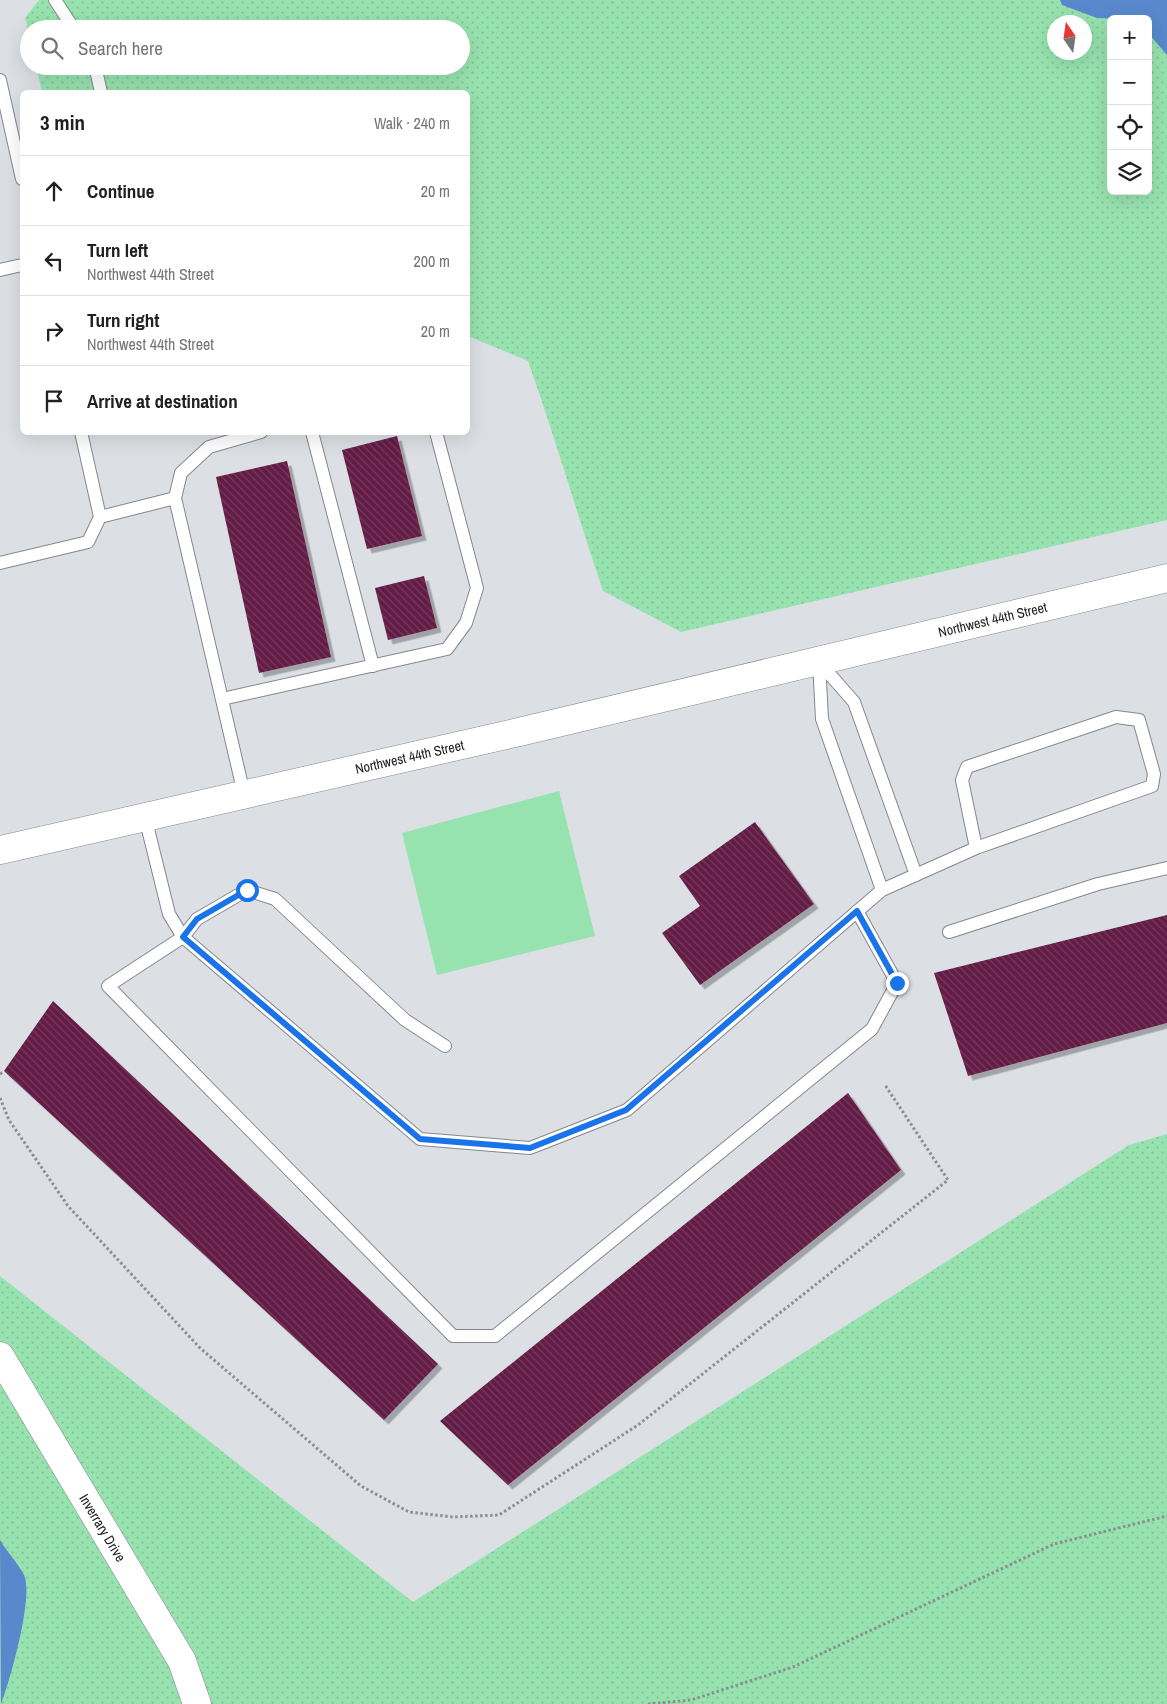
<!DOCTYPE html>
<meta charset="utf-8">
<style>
body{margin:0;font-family:"Archivo Narrow",sans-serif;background:#f2f2f2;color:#202124}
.controls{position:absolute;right:15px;top:15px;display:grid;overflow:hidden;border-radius:8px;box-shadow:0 5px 20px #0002}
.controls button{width:45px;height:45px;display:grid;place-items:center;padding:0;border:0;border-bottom:1px solid #e0e0e0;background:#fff;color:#202124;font:25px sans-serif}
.compass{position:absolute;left:1047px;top:15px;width:45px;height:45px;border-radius:50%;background:#fff;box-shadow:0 5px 20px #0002;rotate:347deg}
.stop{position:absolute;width:15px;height:15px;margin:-11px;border:4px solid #1a73e8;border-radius:50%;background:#fff}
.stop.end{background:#1a73e8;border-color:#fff;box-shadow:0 1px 5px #0008}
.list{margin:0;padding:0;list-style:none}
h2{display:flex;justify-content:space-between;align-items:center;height:65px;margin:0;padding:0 20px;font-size:21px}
h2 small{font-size:16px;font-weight:400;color:#757577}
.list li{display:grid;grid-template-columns:32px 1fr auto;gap:15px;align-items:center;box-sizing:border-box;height:70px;padding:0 20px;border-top:1px solid #e0e0e0}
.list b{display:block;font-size:19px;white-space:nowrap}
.list p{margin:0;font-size:16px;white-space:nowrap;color:#757577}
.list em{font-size:16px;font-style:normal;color:#757577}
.icon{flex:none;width:28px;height:28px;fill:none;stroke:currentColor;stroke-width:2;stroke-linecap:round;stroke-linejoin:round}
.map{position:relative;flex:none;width:1167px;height:1704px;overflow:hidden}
.search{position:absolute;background:#fff;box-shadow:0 5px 20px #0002;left:20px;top:20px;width:450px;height:55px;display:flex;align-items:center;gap:12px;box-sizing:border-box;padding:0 18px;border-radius:28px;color:#757577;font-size:19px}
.panel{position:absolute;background:#fff;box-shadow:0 5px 20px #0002;left:20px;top:90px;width:450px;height:345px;border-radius:8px}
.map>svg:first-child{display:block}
.grass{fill:url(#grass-dots);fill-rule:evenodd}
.pitch{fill:#97e3af}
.water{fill:#5989cc}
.building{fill:url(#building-back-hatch);filter:url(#shadow)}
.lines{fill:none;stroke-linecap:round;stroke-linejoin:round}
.lane-casing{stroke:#85878c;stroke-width:14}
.secondary-casing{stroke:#85878c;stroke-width:29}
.path{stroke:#8c8f92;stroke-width:3;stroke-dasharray:2.5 2.5;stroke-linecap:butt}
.lane{stroke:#fff;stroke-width:12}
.secondary{stroke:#fff;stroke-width:28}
.route{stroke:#1a73e8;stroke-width:6}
.labels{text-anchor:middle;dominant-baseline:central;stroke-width:5;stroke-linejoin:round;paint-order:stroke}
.street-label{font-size:14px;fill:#1d1e1f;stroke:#dcdfe4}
</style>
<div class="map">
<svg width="1167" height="1704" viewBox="0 0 1167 1704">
<defs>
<pattern id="grass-dots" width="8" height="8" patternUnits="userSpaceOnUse" patternTransform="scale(1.25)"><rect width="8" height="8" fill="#97e3af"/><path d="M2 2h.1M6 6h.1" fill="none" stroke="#82c296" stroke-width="1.8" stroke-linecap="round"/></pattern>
<pattern id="building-back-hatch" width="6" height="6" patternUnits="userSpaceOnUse" patternTransform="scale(1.25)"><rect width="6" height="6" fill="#631b45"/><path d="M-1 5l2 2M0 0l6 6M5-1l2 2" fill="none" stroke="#753b5d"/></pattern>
<filter id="shadow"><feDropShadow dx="4.5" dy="4.5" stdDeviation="0" flood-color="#0004"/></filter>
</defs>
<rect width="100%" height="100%" fill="#dcdfe4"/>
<path class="grass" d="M39,0H1167V520L681,632L603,591C577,514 555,437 528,361L468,336V92H42L36,66H461V29H29V33L25,18ZM1111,19H1148V191H1111ZM1054,22H1084V52H1054Z
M1167,1134V1704H0V1276L413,1602L1129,1145Z"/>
<path class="pitch" d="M559,791L595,936L437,975L402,833Z"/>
<path class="water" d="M1060,0H1167V55L1148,33V19L1097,18L1062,5Z
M0,1540C7,1552 18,1563 24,1575C34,1596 10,1681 1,1704Z"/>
<path class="building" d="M397,436L422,536L367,549L342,450Z
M287,461L331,657L259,673L216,477Z
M424,576L437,628L388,640L375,588Z
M755,822L814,904L700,985L662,933L700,906L679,876Z
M1167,915V1023L968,1076L934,973Z
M53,1001L438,1364L384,1420L4,1071Z
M848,1093L901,1170L508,1485L440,1421Z"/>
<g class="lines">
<defs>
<path id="lane" d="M55,0L74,29
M95,66L101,92
M0,80L22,179
M0,270L22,265
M81,432L100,517L175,498L244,794
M312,432L373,666
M175,498L181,473L209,447L261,432
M0,563L88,542L100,517
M819,662L822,719L882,890
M819,662L854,702L916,875
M222,699L447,649L466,623L477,588L436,432
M1116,717L1139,720L1154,774L1152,786L976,848L962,780L967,767Z
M145,817L169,914L183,937L420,1139L530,1148L627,1110L882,890L976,848
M949,932L1098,884L1167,868
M445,1046L405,1020L275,899L247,890L197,919L183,937L108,986L453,1336H495L872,1029L897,983L857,911"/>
<g id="secondary">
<path id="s1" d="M0,850L519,732L1167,578"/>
<path id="s2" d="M0,1356L182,1661L197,1704"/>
</g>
</defs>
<use href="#lane" class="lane-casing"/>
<use href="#secondary" class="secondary-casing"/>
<path class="path" d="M0,1074L4,1071
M0,1098L9,1120L68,1206L200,1348L361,1486L409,1512L453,1517L499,1515L638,1425L948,1180L885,1085
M648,1704L691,1700L793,1667L1054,1544L1167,1516"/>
<use href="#lane" class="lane"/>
<use href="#secondary" class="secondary"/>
</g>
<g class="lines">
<path class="route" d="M247,890L197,919L183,937L420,1139L530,1148L626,1110L857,911L897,983"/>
</g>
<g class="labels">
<g class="street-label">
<text stroke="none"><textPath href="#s1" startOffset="1019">Northwest 44th Street</textPath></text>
<text stroke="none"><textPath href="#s1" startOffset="420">Northwest 44th Street</textPath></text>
<text stroke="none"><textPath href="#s2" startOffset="200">Inverrary Drive</textPath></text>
</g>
</g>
</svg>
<div class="controls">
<button>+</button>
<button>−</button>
<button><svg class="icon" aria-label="locate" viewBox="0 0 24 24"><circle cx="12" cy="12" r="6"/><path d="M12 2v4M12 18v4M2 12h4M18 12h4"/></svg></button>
<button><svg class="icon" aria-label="layers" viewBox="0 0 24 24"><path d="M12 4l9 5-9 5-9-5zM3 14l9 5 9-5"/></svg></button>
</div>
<svg class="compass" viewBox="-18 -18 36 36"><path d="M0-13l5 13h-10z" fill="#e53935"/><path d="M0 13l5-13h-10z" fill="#757577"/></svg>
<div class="stop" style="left:247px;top:890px"></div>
<div class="stop end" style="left:897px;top:983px"></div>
<div class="search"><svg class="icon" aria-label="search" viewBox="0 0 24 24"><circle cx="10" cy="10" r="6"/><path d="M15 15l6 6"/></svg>Search here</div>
<section class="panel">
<h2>3 min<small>Walk · 240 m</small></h2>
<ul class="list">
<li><svg class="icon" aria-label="ahead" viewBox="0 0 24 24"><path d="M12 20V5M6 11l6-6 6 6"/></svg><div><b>Continue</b></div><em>20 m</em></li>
<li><svg class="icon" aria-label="left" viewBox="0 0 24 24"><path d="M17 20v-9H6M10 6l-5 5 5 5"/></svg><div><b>Turn left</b><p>Northwest 44th Street</p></div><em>200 m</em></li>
<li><svg class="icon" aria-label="right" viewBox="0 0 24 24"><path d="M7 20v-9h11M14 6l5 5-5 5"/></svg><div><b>Turn right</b><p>Northwest 44th Street</p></div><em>20 m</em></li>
<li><svg class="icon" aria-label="arrive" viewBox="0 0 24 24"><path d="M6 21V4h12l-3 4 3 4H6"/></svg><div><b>Arrive at destination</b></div></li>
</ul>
</section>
</div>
